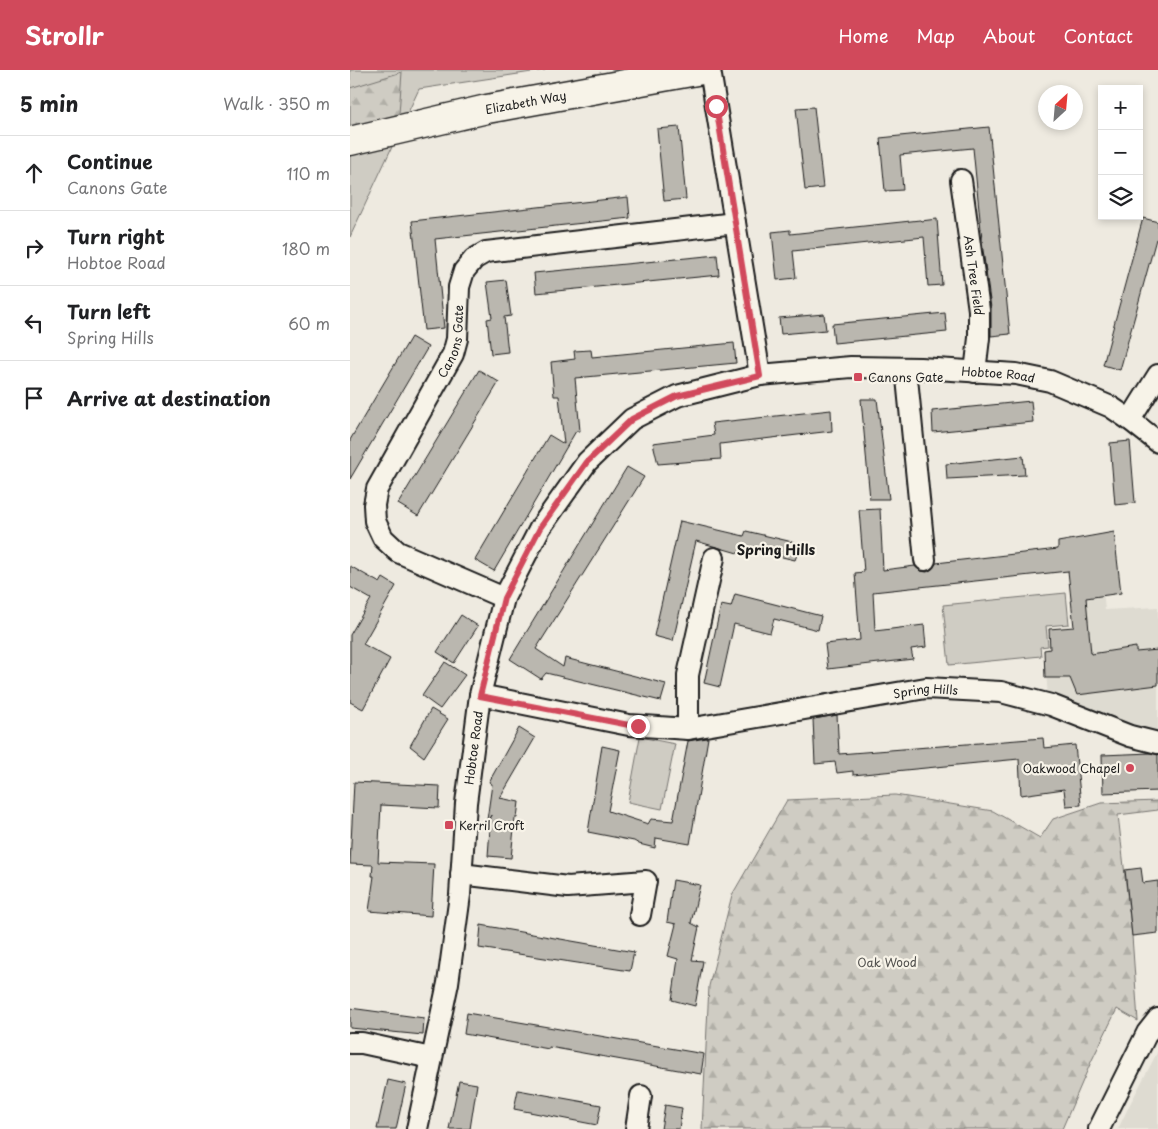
<!DOCTYPE html>
<meta charset="utf-8">
<style>
body{margin:0;font-family:"Playpen Sans",sans-serif;background:#f6f6f6;color:#202124}
.controls{position:absolute;right:15px;top:15px;display:grid;overflow:hidden;border-radius:0px;box-shadow:0 2px 8px #0003}
.controls button{width:45px;height:45px;display:grid;place-items:center;padding:0;border:0;border-bottom:1px solid #e0e0e0;background:#fff;color:#202124;font:25px sans-serif}
.compass{position:absolute;left:688px;top:15px;width:45px;height:45px;border-radius:50%;background:#fff;box-shadow:0 2px 8px #0003;rotate:26deg}
.stop{position:absolute;width:15px;height:15px;margin:-11px;border:4px solid #d1495b;border-radius:50%;background:#fff}
.stop.end{background:#d1495b;border-color:#fff;box-shadow:0 1px 5px #0008}
.list{margin:0;padding:0;list-style:none}
h2{display:flex;justify-content:space-between;align-items:center;height:65px;margin:0;padding:0 20px;font-size:21px}
h2 small{font-size:16px;font-weight:400;color:#757577}
.list li{display:grid;grid-template-columns:32px 1fr auto;gap:15px;align-items:center;box-sizing:border-box;height:75px;padding:0 20px;border-top:1px solid #e0e0e0}
.list b{display:block;font-size:19px;white-space:nowrap}
.list p{margin:0;font-size:16px;white-space:nowrap;color:#757577}
.list em{font-size:16px;font-style:normal;color:#757577}
.icon{flex:none;width:28px;height:28px;fill:none;stroke:currentColor;stroke-width:2;stroke-linecap:round;stroke-linejoin:round}
.map{position:relative;flex:none;width:808px;height:1059px;overflow:hidden}
header{display:flex;align-items:center;gap:30px;box-sizing:border-box;height:70px;padding:0 25px;background:#d1495b;color:#fff}
header strong{font-size:24px}
nav{display:flex;gap:28px;margin-inline-start:auto;font-size:18px}
main{display:flex}
aside{flex:1;background:#fff}
.map>svg:first-child{display:block}
.built{fill:#dedbd1}
.green{fill:#cfccc3;stroke:#767470}
.forest{fill:url(#forest-firs);stroke:#767470}
.building{fill:#bab7af;stroke:#1c1c1c}
.lines{fill:none;stroke-linecap:round;stroke-linejoin:round}
.street-casing{stroke:#1c1c1c;stroke-width:24}
.primary-casing{stroke:#1c1c1c;stroke-width:31}
.street{stroke:#f7f3e8;stroke-width:20}
.primary{stroke:#f7f3e8;stroke-width:28}
.route{stroke:#d1495b;stroke-width:6}
.poi-dot{fill:#d1495b;stroke:#f7f3e8;stroke-width:2}
.labels{text-anchor:middle;dominant-baseline:central;stroke-width:4.5;stroke-linejoin:round;paint-order:stroke}
.street-label{font-size:12px;fill:#1c1c1c;stroke:#f7f3e8}
.poi-label{font-size:12px;fill:#1c1c1c;stroke:#f7f3e8;text-anchor:start}
.park-label{font-size:12px;fill:#52514e;stroke:#f7f3e8}
.neighbourhood-label{font-size:14px;font-weight:bold;fill:#1c1c1c;stroke:#f7f3e8}
</style>
<header>
<strong>Strollr</strong>
<nav><a>Home</a><a>Map</a><a>About</a><a>Contact</a></nav>
</header>
<main>
<aside>
<h2>5 min<small>Walk · 350 m</small></h2>
<ul class="list">
<li><svg class="icon" aria-label="ahead" viewBox="0 0 24 24"><path d="M12 20V5M6 11l6-6 6 6"/></svg><div><b>Continue</b><p>Canons Gate</p></div><em>110 m</em></li>
<li><svg class="icon" aria-label="right" viewBox="0 0 24 24"><path d="M7 20v-9h11M14 6l5 5-5 5"/></svg><div><b>Turn right</b><p>Hobtoe Road</p></div><em>180 m</em></li>
<li><svg class="icon" aria-label="left" viewBox="0 0 24 24"><path d="M17 20v-9H6M10 6l-5 5 5 5"/></svg><div><b>Turn left</b><p>Spring Hills</p></div><em>60 m</em></li>
<li><svg class="icon" aria-label="arrive" viewBox="0 0 24 24"><path d="M6 21V4h12l-3 4 3 4H6"/></svg><div><b>Arrive at destination</b></div></li>
</ul>
</aside>
<div class="map">
<svg width="808" height="1059" viewBox="0 0 808 1059">
<defs>
<pattern id="forest-firs" width="22" height="20" patternUnits="userSpaceOnUse" patternTransform="scale(1.25)"><rect width="22" height="20" fill="#cfccc3"/><path d="M5 1l3.5 6h-7zM16 11l3.5 6h-7z" fill="#b1afa7"/></pattern>
</defs>
<rect width="100%" height="100%" fill="#eeeae0"/>
<filter id="ink" filterUnits="userSpaceOnUse"><feTurbulence type="fractalNoise" baseFrequency=".02" numOctaves="2"/><feDisplacementMap in="SourceGraphic" scale="10" xChannelSelector="R" yChannelSelector="G"/><feConvolveMatrix kernelMatrix="1 2 1 2 8 2 1 2 1" color-interpolation-filters="sRGB"/></filter>
<g filter="url(#ink)">
<path class="built" d="M752,509L755,540L808,537V667L698,626L694,580L700,579L699,559L724,557L719,512Z
M808,981V1059H768L780,1034Z"/>
<path class="green" d="M0,0H195L69,19L0,167Z
M716,523L719,554L696,556L698,576L690,577L691,586L599,595L593,535Z
M290,667L325,674L312,739L278,732Z"/>
<path class="forest" d="M52,2L49,44L0,59V18Z
M545,725L643,741L690,768L703,749L751,733L808,731V740L768,745L782,866L788,951L767,939L741,992L712,1059H352L359,916L382,825L437,730Z"/>
<path class="building" d="M464,37L473,118L455,120L446,38Z
M329,57L336,129L314,131L307,59Z
M639,57L660,264L641,266V238L633,180L623,78L550,85L553,120L535,121L530,68Z
M278,127L280,148L85,169L94,258L74,260L62,151Z
M793,148L808,152V170L806,169L770,300L753,295Z
M587,149L592,215L578,216L574,167L443,181L446,208L427,210L422,162L440,160V164L570,150L571,151Z
M367,185L369,205L186,223L184,203Z
M156,210L161,246L154,247L158,282L141,284L137,249L142,248L137,212Z
M595,243L597,262L484,273L482,254Z
M474,244L476,260L431,264L429,248Z
M61,267L78,277L0,409V370Z
M384,273L386,293L225,308L230,361H226L144,501L125,490L199,365L214,374L209,326H204L201,292L225,289L224,281L241,280L242,287Z
M129,300L149,312L68,446L48,434Z
M511,329H527L539,429H520Z
M681,331L683,352L583,362L582,341Z
M481,340L482,361L370,374L371,389L308,394L303,373L364,365L362,353Z
M780,371L785,433L765,435L760,373Z
M673,386L675,405L597,409L596,394Z
M277,397L294,407L186,579L213,597L215,588L316,614L311,631L196,603L191,609L160,589Z
M530,439L533,500L565,496L570,501L577,502L582,499L586,493L708,479V472L764,462L771,523L736,528L741,584L786,577V582L808,580V615L727,625L720,608H695L694,580L700,579L699,559L724,557L718,501L523,522L525,561L574,555L576,577L561,579L563,589L478,599L475,574L510,570L505,503L514,502L509,440Z
M330,451L394,466L396,461L451,474L445,490L393,478L391,484L346,471L323,571L304,566Z
M0,496L30,513L33,508L46,516L13,574L40,589L13,639L0,632V565L21,529L0,517Z
M385,524L471,546L468,560L424,549L420,563L384,554L370,617L354,613L371,535L381,537Z
M111,545L128,556L104,593L87,582Z
M95,592L115,605L90,639L72,626Z
M81,639L98,649L74,687L60,676Z
M487,645L489,684L693,668L694,678L725,675L731,735L716,736L714,719L671,725L669,689L503,705V701L487,703L485,692L465,694L463,649Z
M169,658L185,668L150,728L169,732L167,748H165L161,788L138,786L141,745L138,750H137L142,714L139,712Z
M357,668H358L340,774L306,768L305,778L289,774L284,771L238,762L252,676L270,680L258,741L298,754L301,749L323,751L338,671Z
M801,683L808,685V721L753,723L752,685Z
M4,712L90,716L89,738L31,735L28,792L84,794L81,846L19,841L24,806H22L23,795L0,794Z
M791,798L793,813L808,811V863L782,866L775,800Z
M323,810L350,815L341,853L349,857L342,890L353,891L345,936L322,930L328,889L318,886L326,854L317,852Z
M131,855L284,882L280,901L129,878Z
M0,938L74,948L73,965L0,958Z
M117,943L354,984L351,1004L199,977V979L114,964Z
M38,1010L56,1014L46,1059H27Z
M109,1011L127,1014L120,1059H99Z
M168,1020L251,1035L247,1055L164,1039Z
M315,1035L332,1038L329,1059H311Z"/>
<g class="lines">
<defs>
<g id="street">
<path d="M360,0L410,305"/>
<path id="s1" d="M611,110L629,240V268L625,302"/>
<path d="M556,298L575,490"/>
<path d="M780,350L808,305"/>
<path id="s2" d="M154,528L48,482L33,468L25,451L24,435L27,419L103,284L107,269L109,217L114,201L124,189L136,182L385,153"/>
<path id="s3" d="M130,625L279,655L338,659L576,618L651,622L701,635L780,666L808,673"/>
<path d="M338,659V605L364,488"/>
<path d="M111,804L218,817L296,811L290,845"/>
<path d="M0,973H12L81,988"/>
<path id="s4" d="M67,1059L98,913L110,825L116,733L130,625L154,528L190,458L237,392L282,349L327,326L410,305L501,297L570,298L666,304L700,311L761,337L780,350L808,372"/>
<path d="M286,1059L291,1026"/>
<path d="M749,1059L797,963L808,949"/>
</g>
<g id="primary">
<path id="s5" d="M0,71L137,39L352,0"/>
</g>
</defs>
<use href="#street" class="street-casing"/>
<use href="#primary" class="primary-casing"/>
<use href="#street" class="street"/>
<use href="#primary" class="primary"/>
</g>
</g>
<g class="lines" filter="url(#ink)">
<path class="route" d="M288,656L279,655L130,626L154,528L190,458L237,392L282,349L327,326L410,306L366,36"/>
</g>
<g class="poi-dot">
<rect x="503" y="302" width="10" height="10" rx="2.5"/>
<circle cx="780" cy="698" r="5"/>
<rect x="94" y="750" width="10" height="10" rx="2.5"/>
</g>
<g class="labels">
<g class="street-label">
<text stroke="none"><textPath href="#s5" startOffset="180">Elizabeth Way</textPath></text>
<text stroke="none"><textPath href="#s1" startOffset="96">Ash Tree Field</textPath></text>
<text stroke="none"><textPath href="#s2" startOffset="354">Canons Gate</textPath></text>
<text stroke="none"><textPath href="#s4" startOffset="1136">Hobtoe Road</textPath></text>
<text stroke="none"><textPath href="#s3" startOffset="452">Spring Hills</textPath></text>
<text stroke="none"><textPath href="#s4" startOffset="386">Hobtoe Road</textPath></text>
</g>
<g class="poi-label">
<text x="518" y="307">Canons Gate</text>
<text x="770" y="698" text-anchor="end">Oakwood Chapel</text>
<text x="109" y="755">Kerril Croft</text>
</g>
<g class="park-label">
<text x="537" y="892">Oak Wood</text>
</g>
<g class="neighbourhood-label">
<text x="426" y="479">Spring Hills</text>
</g>
</g>
</svg>
<div class="controls">
<button>+</button>
<button>−</button>
<button><svg class="icon" aria-label="layers" viewBox="0 0 24 24"><path d="M12 4l9 5-9 5-9-5zM3 14l9 5 9-5"/></svg></button>
</div>
<svg class="compass" viewBox="-18 -18 36 36"><path d="M0-13l5 13h-10z" fill="#e53935"/><path d="M0 13l5-13h-10z" fill="#757577"/></svg>
<div class="stop" style="left:366px;top:36px"></div>
<div class="stop end" style="left:288px;top:656px"></div>
</div>
</main>
